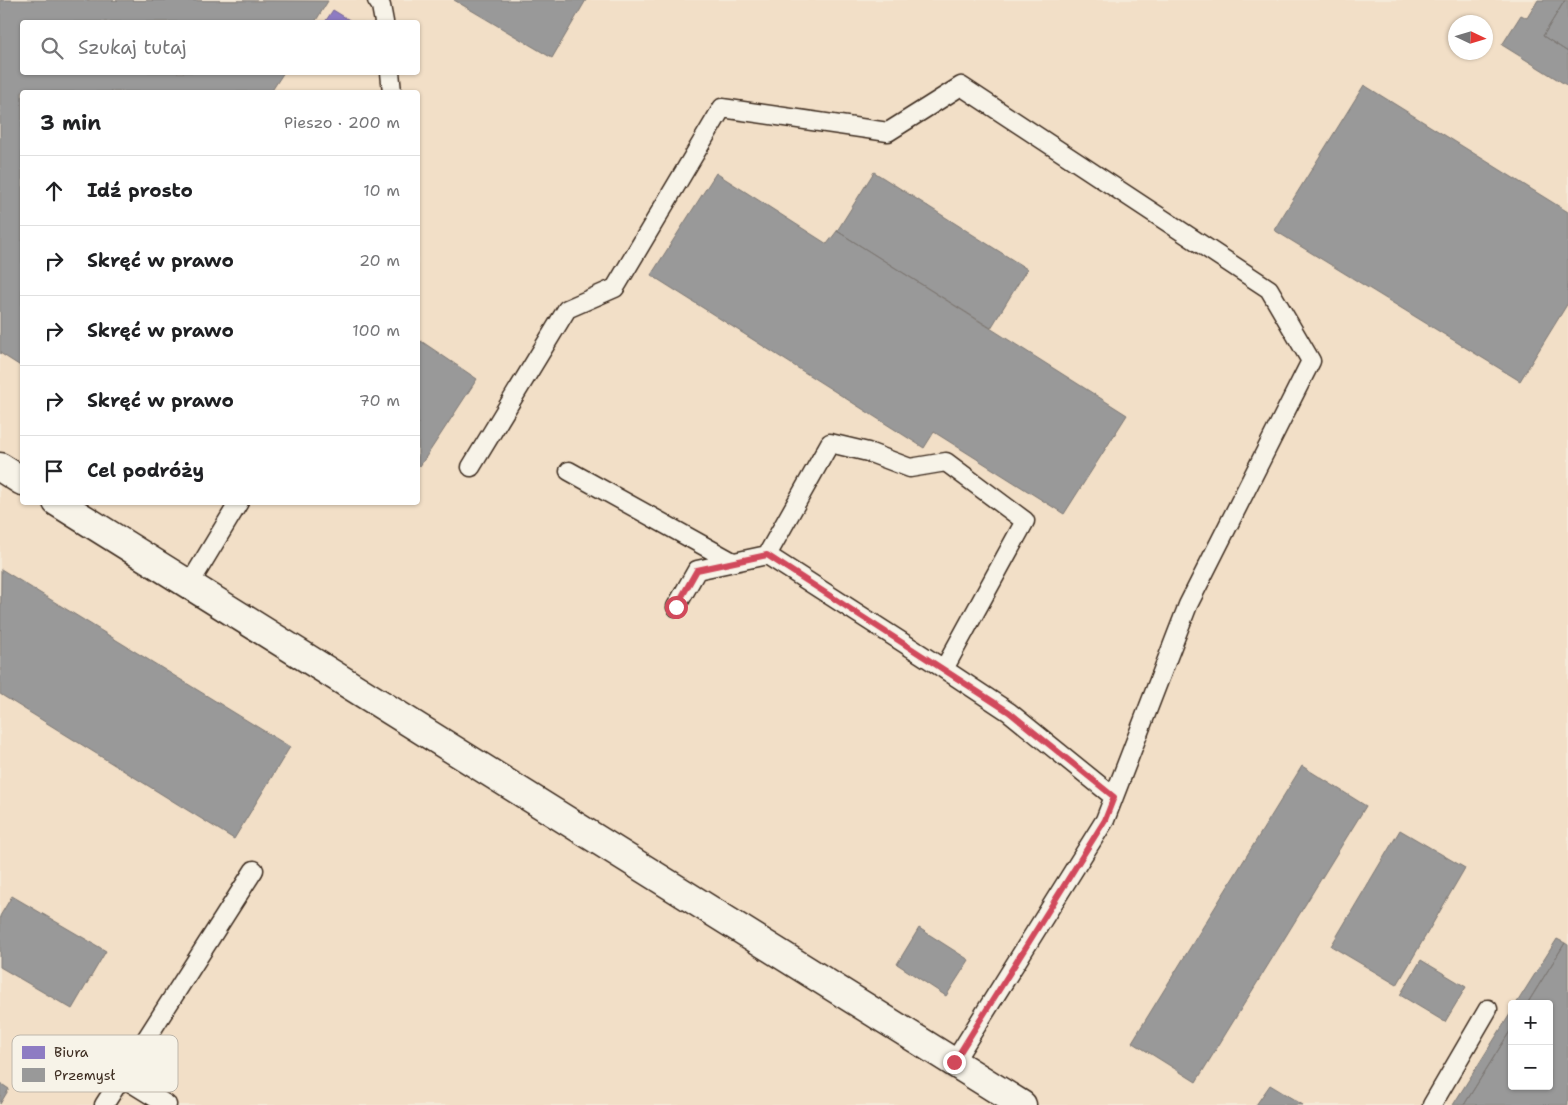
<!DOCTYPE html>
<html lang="pl">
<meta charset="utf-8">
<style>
body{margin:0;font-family:"Shantell Sans",sans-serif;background:#f2f2f2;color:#202124}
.controls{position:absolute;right:15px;bottom:15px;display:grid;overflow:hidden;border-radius:5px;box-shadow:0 1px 4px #0004}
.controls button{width:45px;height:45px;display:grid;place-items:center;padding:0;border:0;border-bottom:1px solid #e0e0e0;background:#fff;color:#202124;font:25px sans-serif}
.compass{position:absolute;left:1448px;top:15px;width:45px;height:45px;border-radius:50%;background:#fff;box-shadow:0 1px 4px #0004;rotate:94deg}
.stop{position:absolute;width:15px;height:15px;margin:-11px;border:4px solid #d1495b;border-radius:50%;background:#fff}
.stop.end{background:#d1495b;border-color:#fff;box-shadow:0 1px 5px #0008}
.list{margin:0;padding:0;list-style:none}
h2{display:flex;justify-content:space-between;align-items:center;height:65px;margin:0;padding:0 20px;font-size:21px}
h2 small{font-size:16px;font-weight:400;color:#757577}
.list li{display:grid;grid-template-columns:32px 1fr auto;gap:15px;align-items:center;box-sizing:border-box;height:70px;padding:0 20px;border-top:1px solid #e0e0e0}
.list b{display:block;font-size:19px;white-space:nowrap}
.list em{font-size:16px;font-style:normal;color:#757577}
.icon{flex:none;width:28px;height:28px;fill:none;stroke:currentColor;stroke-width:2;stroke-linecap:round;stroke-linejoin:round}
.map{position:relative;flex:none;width:1568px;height:1105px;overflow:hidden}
.search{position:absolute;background:#fff;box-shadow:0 1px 4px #0004;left:20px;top:20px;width:400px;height:55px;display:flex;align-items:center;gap:12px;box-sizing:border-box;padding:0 18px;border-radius:5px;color:#757577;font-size:19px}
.panel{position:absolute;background:#fff;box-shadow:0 1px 4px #0004;left:20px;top:90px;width:400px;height:415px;border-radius:5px}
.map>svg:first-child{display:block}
.built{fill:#f2dfc7;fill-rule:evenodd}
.offices{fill:#8e7cc3;stroke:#756392}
.industry{fill:#999;stroke:#7d7874}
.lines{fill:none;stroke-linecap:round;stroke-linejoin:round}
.service-casing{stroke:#3b2a1e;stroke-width:21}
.minor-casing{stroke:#3b2a1e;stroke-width:31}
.service{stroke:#f7f3e8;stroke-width:18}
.minor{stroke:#f7f3e8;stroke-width:28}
.route{stroke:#d1495b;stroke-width:6}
.key{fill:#f7f3e8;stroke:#bfb7ab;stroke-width:1}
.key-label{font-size:14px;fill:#3b2a1e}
</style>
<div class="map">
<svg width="1568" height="1105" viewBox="0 0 1568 1105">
<rect width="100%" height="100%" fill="#f5ead9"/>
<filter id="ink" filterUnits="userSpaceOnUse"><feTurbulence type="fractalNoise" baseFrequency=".02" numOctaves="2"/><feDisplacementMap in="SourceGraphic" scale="10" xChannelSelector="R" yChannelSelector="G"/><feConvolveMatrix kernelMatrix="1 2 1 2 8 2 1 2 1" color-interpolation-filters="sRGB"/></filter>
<g filter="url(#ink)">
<path class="built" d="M0,0H1568V1105H0ZM22,22H418V72H22ZM1456,22H1486V52H1456ZM22,92H418V502H22ZM1512,1004H1549V1086H1512Z"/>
<path class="offices" d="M333,10L351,21V22H325Z"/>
<path class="industry" d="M0,0L328,1L315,22H22V72H284L271,92H22V367L0,353Z
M454,0H586L552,58Z
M1538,0H1565L1543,36L1568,52V86L1502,45L1521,15L1527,18Z
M1565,0H1568V52L1543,36Z
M1364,85L1568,212V303L1520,381L1274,230Z
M874,172L1027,269L991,328L837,231Z
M716,173L827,244L837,231L1127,415L1064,514L934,432L924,448L651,275Z
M421,341L477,379L420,466L418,464V347Z
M1,569L290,747L234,839L0,694Z
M1302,766L1366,806L1196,1082L1132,1042Z
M1400,830L1465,868L1397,985L1331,946Z
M12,896L106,951L72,1009L0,967V916Z
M919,928L969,960L946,996L897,964Z
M1557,939L1565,943L1527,1004H1516Z
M1565,943L1568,945V1105H1464L1512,1028V1086H1549V1004H1527Z
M1421,960L1466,987L1445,1022L1400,995Z
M1512,1011V1028L1464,1105H1453Z
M0,1083L9,1089L0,1104Z
M1270,1085L1303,1105H1256Z"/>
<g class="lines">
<defs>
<path id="service" d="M377,0L381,6L384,22
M390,72L392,92
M471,467L567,309L615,288L722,108L888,132L961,86L1269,289L1311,361L1188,605L1105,820L954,1062
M569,471L733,562
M189,585L239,502
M676,607L697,570L767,555
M944,669L767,555L830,443L868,452L910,468L946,462L1025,521L944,669L1009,712L1114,797
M122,1077L167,1105
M104,1105L254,870
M1432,1105L1488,1009"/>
<path id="minor" d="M0,467L22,481
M57,502L1022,1105"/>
</defs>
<use href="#service" class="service-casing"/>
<use href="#minor" class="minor-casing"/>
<use href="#service" class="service"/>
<use href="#minor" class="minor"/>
</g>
</g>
<g class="lines" filter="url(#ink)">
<path class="route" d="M676,607L697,570L767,555L1009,712L1114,797L1105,820L954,1062"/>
</g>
<rect x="12" y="1035" width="166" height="57" rx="8" class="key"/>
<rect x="22" y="1046" width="23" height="13" fill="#8e7cc3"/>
<rect x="22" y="1068" width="23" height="14" fill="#999"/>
<g class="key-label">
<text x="54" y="1057">Biura</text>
<text x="54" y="1080">Przemysł</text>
</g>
</svg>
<div class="controls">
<button>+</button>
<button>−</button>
</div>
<svg class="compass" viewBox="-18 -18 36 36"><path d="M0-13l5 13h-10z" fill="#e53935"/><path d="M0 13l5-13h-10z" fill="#757577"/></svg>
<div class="stop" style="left:676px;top:607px"></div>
<div class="stop end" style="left:954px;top:1062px"></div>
<div class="search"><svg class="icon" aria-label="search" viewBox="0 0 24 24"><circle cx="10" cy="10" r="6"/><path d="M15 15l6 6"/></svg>Szukaj tutaj</div>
<section class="panel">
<h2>3 min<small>Pieszo · 200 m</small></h2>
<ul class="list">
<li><svg class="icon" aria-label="ahead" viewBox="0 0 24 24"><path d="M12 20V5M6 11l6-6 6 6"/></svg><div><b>Idź prosto</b></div><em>10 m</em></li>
<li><svg class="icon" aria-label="right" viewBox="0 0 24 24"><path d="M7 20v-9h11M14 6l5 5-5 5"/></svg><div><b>Skręć w prawo</b></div><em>20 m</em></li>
<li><svg class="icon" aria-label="right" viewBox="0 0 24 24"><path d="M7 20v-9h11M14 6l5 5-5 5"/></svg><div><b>Skręć w prawo</b></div><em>100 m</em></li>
<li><svg class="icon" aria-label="right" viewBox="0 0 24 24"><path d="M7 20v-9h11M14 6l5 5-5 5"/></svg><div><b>Skręć w prawo</b></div><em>70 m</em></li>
<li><svg class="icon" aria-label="arrive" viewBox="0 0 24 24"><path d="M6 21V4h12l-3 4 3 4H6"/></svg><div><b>Cel podróży</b></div></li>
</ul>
</section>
</div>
